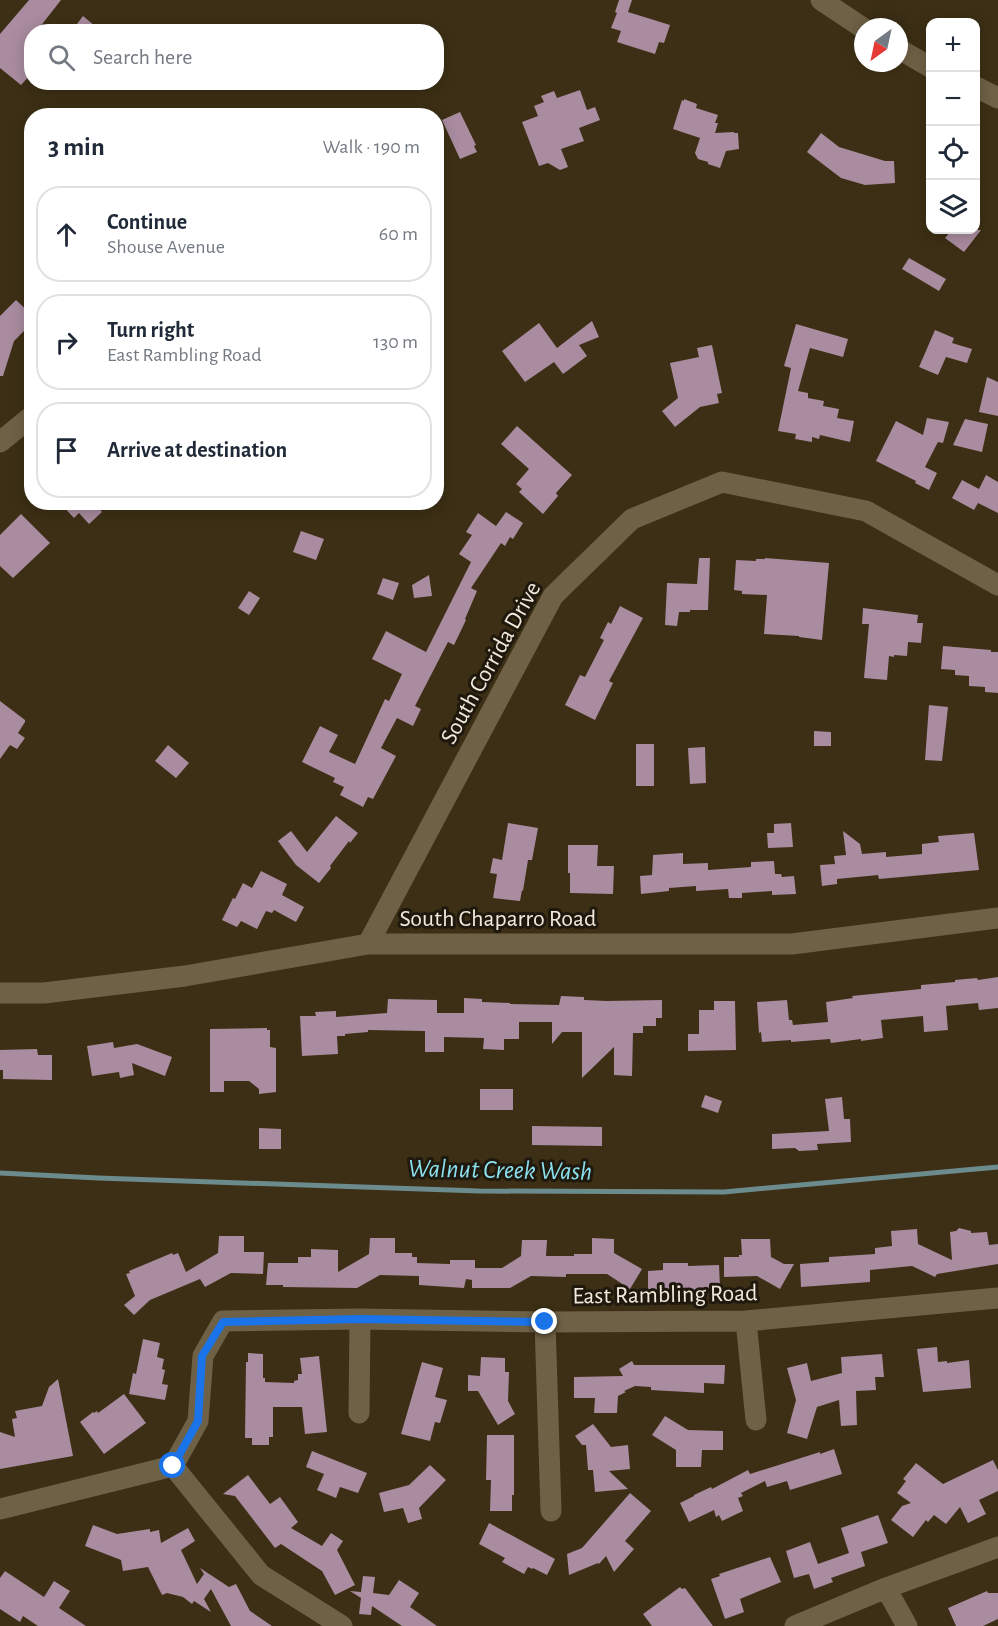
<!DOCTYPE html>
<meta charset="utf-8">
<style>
body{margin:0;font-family:"Alegreya Sans",sans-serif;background:#f2f2f3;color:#1f2937}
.controls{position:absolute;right:18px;top:18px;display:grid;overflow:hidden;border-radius:12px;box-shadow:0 3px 15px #0003}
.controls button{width:54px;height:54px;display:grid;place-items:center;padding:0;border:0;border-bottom:2px solid #e0e1e3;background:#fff;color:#1f2937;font:30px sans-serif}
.compass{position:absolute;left:854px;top:18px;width:54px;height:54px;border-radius:50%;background:#fff;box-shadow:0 3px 15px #0003;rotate:213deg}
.stop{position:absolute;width:18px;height:18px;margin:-14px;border:4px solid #1a73e8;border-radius:50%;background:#fff}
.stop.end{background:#1a73e8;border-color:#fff;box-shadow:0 2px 6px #0008}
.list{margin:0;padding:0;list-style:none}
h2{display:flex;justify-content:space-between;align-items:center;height:78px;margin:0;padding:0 24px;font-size:26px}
h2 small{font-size:20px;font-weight:400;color:#747a83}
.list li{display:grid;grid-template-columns:39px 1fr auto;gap:18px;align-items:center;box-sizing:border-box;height:96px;margin:0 12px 12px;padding:0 12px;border:2px solid #e0e1e3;border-radius:24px}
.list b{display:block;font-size:22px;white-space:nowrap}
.list p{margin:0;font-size:20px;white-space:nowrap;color:#747a83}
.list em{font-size:20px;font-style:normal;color:#747a83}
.icon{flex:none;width:33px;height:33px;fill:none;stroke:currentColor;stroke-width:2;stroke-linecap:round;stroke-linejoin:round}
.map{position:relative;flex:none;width:998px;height:1626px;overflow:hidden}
.search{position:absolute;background:#fff;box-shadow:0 3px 15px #0003;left:24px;top:24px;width:420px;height:66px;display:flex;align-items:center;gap:15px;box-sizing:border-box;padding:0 21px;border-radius:24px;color:#747a83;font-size:22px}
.panel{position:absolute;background:#fff;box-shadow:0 3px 15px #0003;left:24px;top:108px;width:420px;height:402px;border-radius:24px}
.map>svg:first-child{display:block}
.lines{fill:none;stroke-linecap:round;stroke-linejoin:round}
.stream{stroke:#6c8b8d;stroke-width:5}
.building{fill:#a98c9f}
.minor{stroke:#6f6146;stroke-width:21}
.route{stroke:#1a73e8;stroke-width:8}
.labels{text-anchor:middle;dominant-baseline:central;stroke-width:6;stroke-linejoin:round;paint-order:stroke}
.street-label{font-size:24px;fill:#f2e9da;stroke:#1e180d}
.water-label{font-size:26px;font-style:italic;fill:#8ce1f0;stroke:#1e180d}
</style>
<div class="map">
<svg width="998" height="1626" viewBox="0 0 998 1626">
<rect width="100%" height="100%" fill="#3c2f15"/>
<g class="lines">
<path class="stream" d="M0,1173L98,1178L479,1191L724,1192L998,1167"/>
</g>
<path class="building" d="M29,0H61L36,32H32V73L21,85L0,68V34Z
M619,0H632L628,12L670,25L664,43L659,42L655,54L617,42L621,31L611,28L617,13L615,12Z
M83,16L102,32H71Z
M580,90L587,110L595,107L600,120L579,128L584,141L561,149L568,167L560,170L548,163L539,166L522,122L538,116L534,106L544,102L541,96L554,91L557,98Z
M684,99L697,104L696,108L718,115L715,123H718L715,133L734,132V133H738L739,149L726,151L720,168L708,164V162L698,159L695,153L700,138L673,129L682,100L684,101Z
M460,112L476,145L474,146L477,152L460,159L442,120Z
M821,133L839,147L885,161H894L895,183L865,185L841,178L807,152Z
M952,230H981L964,252L945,238Z
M909,258L946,279L939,291L902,269Z
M16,300L32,315V323L14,341L3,376H0V316Z
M592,321L599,337L579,345L587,356L563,374L554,362L525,382L502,351L539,323L557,348Z
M796,324L848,339L843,357L810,348L798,391L808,393V398L824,401L823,406L839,409L837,418L854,421L850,442L820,435L819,439L812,437V442L795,439L796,434L778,431L791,368L784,366Z
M935,330L954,338L952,343L972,349L967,363L946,357L938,375L919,367Z
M712,345L722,393L717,394L719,403L700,407L675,427L662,411L678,398L670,363L699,357L697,348Z
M987,377L998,382V416L979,412Z
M927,418L949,422L943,443L938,442L925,467L937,473L929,490L915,483L916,481L876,461L896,421L923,435Z
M965,419L988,424L982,452L953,445Z
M517,426L572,475L556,493L558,496L543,514L519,492L522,489L516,484L529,469L501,444Z
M986,475L998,482V513L978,503L974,510L952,498L962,480L979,489Z
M59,502H93L102,512L89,524L79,513L74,518Z
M506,512L523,523L513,539L510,537L505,546L501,543L471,588L477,591L465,619L466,620L454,645L448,642L415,706L421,709L413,726L397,718L381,748L396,756L373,799L368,797L363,807L340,795L344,787L333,782L335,778L302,762L320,726L338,735L329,752L355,764L385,699L389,701L402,674L372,659L386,631L426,652L471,562L459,554L472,535L466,532L478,513L496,526Z
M21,514L50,543L13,578L0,566V535Z
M301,531L324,539L316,560L293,552Z
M699,558H710L708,610H690V612H679L677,626L665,625L667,583L697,584Z
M765,558L829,563L822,640L799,637V636L764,634L767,595L742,594V591L734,590L736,560L756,561V559H765Z
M429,575L432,596L414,598L412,585Z
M383,578L399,583L393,600L377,594Z
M249,591L260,598L249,615L238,608Z
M620,606L643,618L609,681L613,683L595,720L565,705L580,675L585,677L604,640L600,638L608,622L611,624Z
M863,608L918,615L917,623H923L921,643L908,642L907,656L894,655V657L889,656L887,680L864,678L869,624H862Z
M943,646L991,650V652H998V693L985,692V687L969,686V676L955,675V670L941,669Z
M0,701L25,720V722L18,733L25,738L17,749L10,745L0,759Z
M929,705L948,707L942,761L925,760Z
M814,731L831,732V746H814Z
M636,744H654V786H636Z
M168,745L189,763L176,778L155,761Z
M705,747L706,783L690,784L688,748Z
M336,816L358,833L350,843L349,841L330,866L331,868L319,883L296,865L278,841L291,831L307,852Z
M508,823L538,828L532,860H528L523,891L522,890L520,901L493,898L497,874L490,873L493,858L502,860Z
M791,823L793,847L768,848L767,833H774V824Z
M843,831L860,844L862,854L886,852V857L922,854V844L939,842L938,836L974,833L979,870L879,879L878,875L837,879V884L822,886L820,865L835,864L834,856L846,855Z
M568,845H598L597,866H614L613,894L570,893V873H568Z
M683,853V864L708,863V870L751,867V862L774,861L775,874H781L782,877L794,876L796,894L772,895V891L742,893V898H729L728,889L696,891V886L669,888V891L641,894L640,876L652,875L653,855Z
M261,871L287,884L282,895L304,907L296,922L274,910L272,913L266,911L257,929L241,921L237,927L222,920L233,898L235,899L243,883L252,888Z
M998,977V1008L979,1010L978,1003L946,1006L948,1030L924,1032L923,1016L881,1020L883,1038L861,1041V1039L831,1043L830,1039L791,1042V1040L762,1042L761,1032L759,1033L757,1002L787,1000L789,1020H792L793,1025L828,1022L826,1002L853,998L852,996L921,989V985L955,982V980L977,978L978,980Z
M561,996L584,997V1000L607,1001L662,1000V1018H656V1026H643V1033H633L632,1076L614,1075V1047L582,1078V1032H562L552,1044V1022H519V1039H504V1050L483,1049L484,1038L444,1037V1052H425V1031L368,1030V1032L345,1034V1036H337L338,1054L302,1056L300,1016H316L315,1012L336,1011V1017L387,1013L388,999L437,1000V1013H464V998L482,999V1002L510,1003V1004L559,1005Z
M714,1001H735L736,1050L688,1051V1034H699V1010H714Z
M267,1028V1030H270V1047L276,1048V1092L259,1094V1089L249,1081H224V1092H210V1029Z
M113,1042L114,1048L137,1044L172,1057L165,1076L132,1063L134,1075L120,1078L119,1072L92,1076L87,1046Z
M37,1049L38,1055H52V1080L3,1079V1070H0V1050Z
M480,1089H513V1110H480Z
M705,1095L722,1101L718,1113L701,1107Z
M842,1097L844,1119H850L851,1142L817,1144L818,1150L799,1151L795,1148L772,1149V1134L829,1131L825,1099Z
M532,1126L602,1127V1146L532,1145Z
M259,1128L281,1129V1149H259Z
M959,1228L971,1231V1233L987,1232L989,1245L998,1244V1264L937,1274L935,1277L912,1266L870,1270V1282L801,1287L800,1264L829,1262V1257L875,1254V1248L892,1246L891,1231L917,1229L918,1244L952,1260L950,1232L956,1231Z
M219,1236H244V1252H264L263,1274L231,1273L205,1287L200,1279L150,1300L134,1315L124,1305L135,1296L126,1274L130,1273L129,1271L172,1253L173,1255L178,1253L186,1272L218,1253Z
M370,1238H395V1253H412V1257H417V1263L450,1264V1260H475V1268H502L521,1256L522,1240H547L546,1256H574V1254H592V1238L614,1239V1253L642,1269L630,1289L607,1274H566V1277L531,1276L510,1288H472V1280L466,1279L464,1288L419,1285V1276L380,1275L357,1288L283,1287V1285H266L268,1263H298V1257H311V1249L338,1250V1272L369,1254Z
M741,1239H770L771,1257L784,1264H794L780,1289L757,1276L724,1277V1257H739V1255H742Z
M663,1263H688V1266L719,1265L720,1287L701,1288L702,1290L648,1291V1271L663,1270Z
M143,1339L160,1343L157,1357L164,1359L162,1369L165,1370L162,1384L168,1385L165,1400L129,1394L133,1373L136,1374Z
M937,1347L938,1362L947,1361V1363L969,1360L971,1388L923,1392L917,1349Z
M248,1353L263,1354V1378H265V1382L294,1383V1381L298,1380V1374H302L300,1358L319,1356L327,1432L305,1434L302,1407H273V1437H269V1445H252V1438H245L246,1362H248Z
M882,1354L884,1377H875L876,1390L856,1391L857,1425L841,1426L839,1400L817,1407L807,1439L787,1433L796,1400L787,1368L807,1363L811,1381L842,1373L841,1357Z
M481,1357L505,1358V1372H509L508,1401L515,1414L498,1425L478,1391H468V1375L480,1376Z
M632,1361L634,1365H725L724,1384L704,1383V1393L651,1390V1387L635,1386L624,1391L626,1392L618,1396L617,1413H594L595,1398H574V1377L623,1376L619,1369Z
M422,1362L443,1368L435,1397L447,1400L440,1423L435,1422L430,1441L401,1434Z
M58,1379L73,1456L0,1469V1432L15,1437L12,1419L17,1418L15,1411L42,1406L49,1387Z
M124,1394L146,1423L104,1454L80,1422L93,1412L94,1413L97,1411L98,1413Z
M665,1416L688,1430L723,1431V1450H702L701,1467H676V1450L652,1435Z
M593,1424L611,1447L628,1445L630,1469L609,1471L628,1489L595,1492L593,1470H588L586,1445H582L575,1436Z
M487,1435H514V1495H512V1511H490L491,1480H486Z
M834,1449L842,1474L790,1490L787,1481L767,1487L765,1481L741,1493L743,1496L738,1498L743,1511L722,1521L719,1515L716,1517L714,1510L689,1522L680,1503L694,1496V1495L711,1487L712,1489L748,1470L750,1474L820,1452V1454Z
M312,1451L367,1473L358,1493L340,1487L336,1498L317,1490L324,1474L306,1467Z
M993,1460L998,1470V1491L979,1500L986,1514L968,1523L960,1507L946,1524L934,1515L928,1522L926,1520L913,1537L891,1520L902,1506L911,1503L897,1493L906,1481L903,1479L916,1463L943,1484Z
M430,1465L446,1480L419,1508L422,1519L408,1523L403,1508L384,1512L379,1493L409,1485Z
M248,1475L270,1504L280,1497L298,1522L291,1528L322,1546L331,1533L343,1541L337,1550L355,1585L335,1595L322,1571L281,1544L275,1548L235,1496L223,1494Z
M630,1493L651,1511L625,1541L634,1549L614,1572L606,1556L599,1564L598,1563L569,1575L567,1554L582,1548Z
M878,1515L888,1543L861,1552L865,1566L831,1578L833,1582L814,1589L809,1574L794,1578L786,1551L810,1542L818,1564L849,1553L841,1528Z
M489,1523L555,1559L547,1575L533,1568L532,1569L528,1567L524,1574L502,1562L505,1558L479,1544Z
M93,1525L117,1534L150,1529V1532L159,1530L161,1543L188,1528L195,1541L181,1550L197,1584L204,1574L200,1568L229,1587L236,1584L250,1611L272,1626H231L211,1589L204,1599L211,1612L194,1601L192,1604L183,1597L167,1593L162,1595L148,1567L123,1571L121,1560L85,1546Z
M770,1557L781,1582L740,1599L744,1612L725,1619L711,1579L720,1576L719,1574Z
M5,1571L44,1597L54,1581L70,1591L59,1608L86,1626H38L23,1616L20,1622L0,1609V1578Z
M363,1576L375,1577L373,1593L389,1595L399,1580L419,1593L410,1607L437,1626H402L372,1606L371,1615L359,1614L361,1598L350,1591L361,1592Z
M680,1587L682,1589L685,1588L713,1626H652L643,1614Z
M987,1591L988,1593H998V1619L983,1626H956L948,1608Z"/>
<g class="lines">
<path class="minor" d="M821,0L863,28
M899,49L930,67
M976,87L998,98
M0,442L32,416
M368,944L553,596L632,519L722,482L866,511L998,585
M0,993H44L185,976L368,944H792L998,918
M746,1321L756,1420
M545,1322L551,1511
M359,1413L360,1319
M173,1466L261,1575L342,1626
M0,1509L173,1466L198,1421L203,1356L223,1321L360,1319L545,1322L746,1321L998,1298
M886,1588L907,1626
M795,1626L886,1588L998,1547"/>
</g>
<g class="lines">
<path class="route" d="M173,1466L198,1421L202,1356L223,1322L360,1319L545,1322"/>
</g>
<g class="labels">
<g class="street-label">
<text transform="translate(491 663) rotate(-61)">South Corrida Drive</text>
<text x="498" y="919">South Chaparro Road</text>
<text transform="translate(665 1295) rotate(-1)">East Rambling Road</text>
</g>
<g class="water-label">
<text transform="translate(500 1170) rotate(1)">Walnut Creek Wash</text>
</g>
</g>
</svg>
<div class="controls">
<button>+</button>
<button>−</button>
<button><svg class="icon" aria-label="locate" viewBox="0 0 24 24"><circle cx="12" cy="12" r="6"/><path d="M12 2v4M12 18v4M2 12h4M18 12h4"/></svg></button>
<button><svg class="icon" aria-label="layers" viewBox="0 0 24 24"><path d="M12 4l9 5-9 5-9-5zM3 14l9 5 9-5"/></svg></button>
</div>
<svg class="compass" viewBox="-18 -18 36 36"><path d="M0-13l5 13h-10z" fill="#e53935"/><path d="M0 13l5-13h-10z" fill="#747a83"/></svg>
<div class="stop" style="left:173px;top:1466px"></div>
<div class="stop end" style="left:545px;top:1322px"></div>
<div class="search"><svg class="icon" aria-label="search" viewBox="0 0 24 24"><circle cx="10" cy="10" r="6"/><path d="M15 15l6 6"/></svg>Search here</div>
<section class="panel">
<h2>3 min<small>Walk · 190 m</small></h2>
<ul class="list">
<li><svg class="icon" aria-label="ahead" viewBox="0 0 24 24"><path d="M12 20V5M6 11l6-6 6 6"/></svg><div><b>Continue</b><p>Shouse Avenue</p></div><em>60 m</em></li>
<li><svg class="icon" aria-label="right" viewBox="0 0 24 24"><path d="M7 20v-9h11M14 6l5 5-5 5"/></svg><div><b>Turn right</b><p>East Rambling Road</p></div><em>130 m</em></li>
<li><svg class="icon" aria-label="arrive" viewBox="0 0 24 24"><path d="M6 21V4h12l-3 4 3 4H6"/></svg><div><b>Arrive at destination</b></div></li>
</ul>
</section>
</div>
